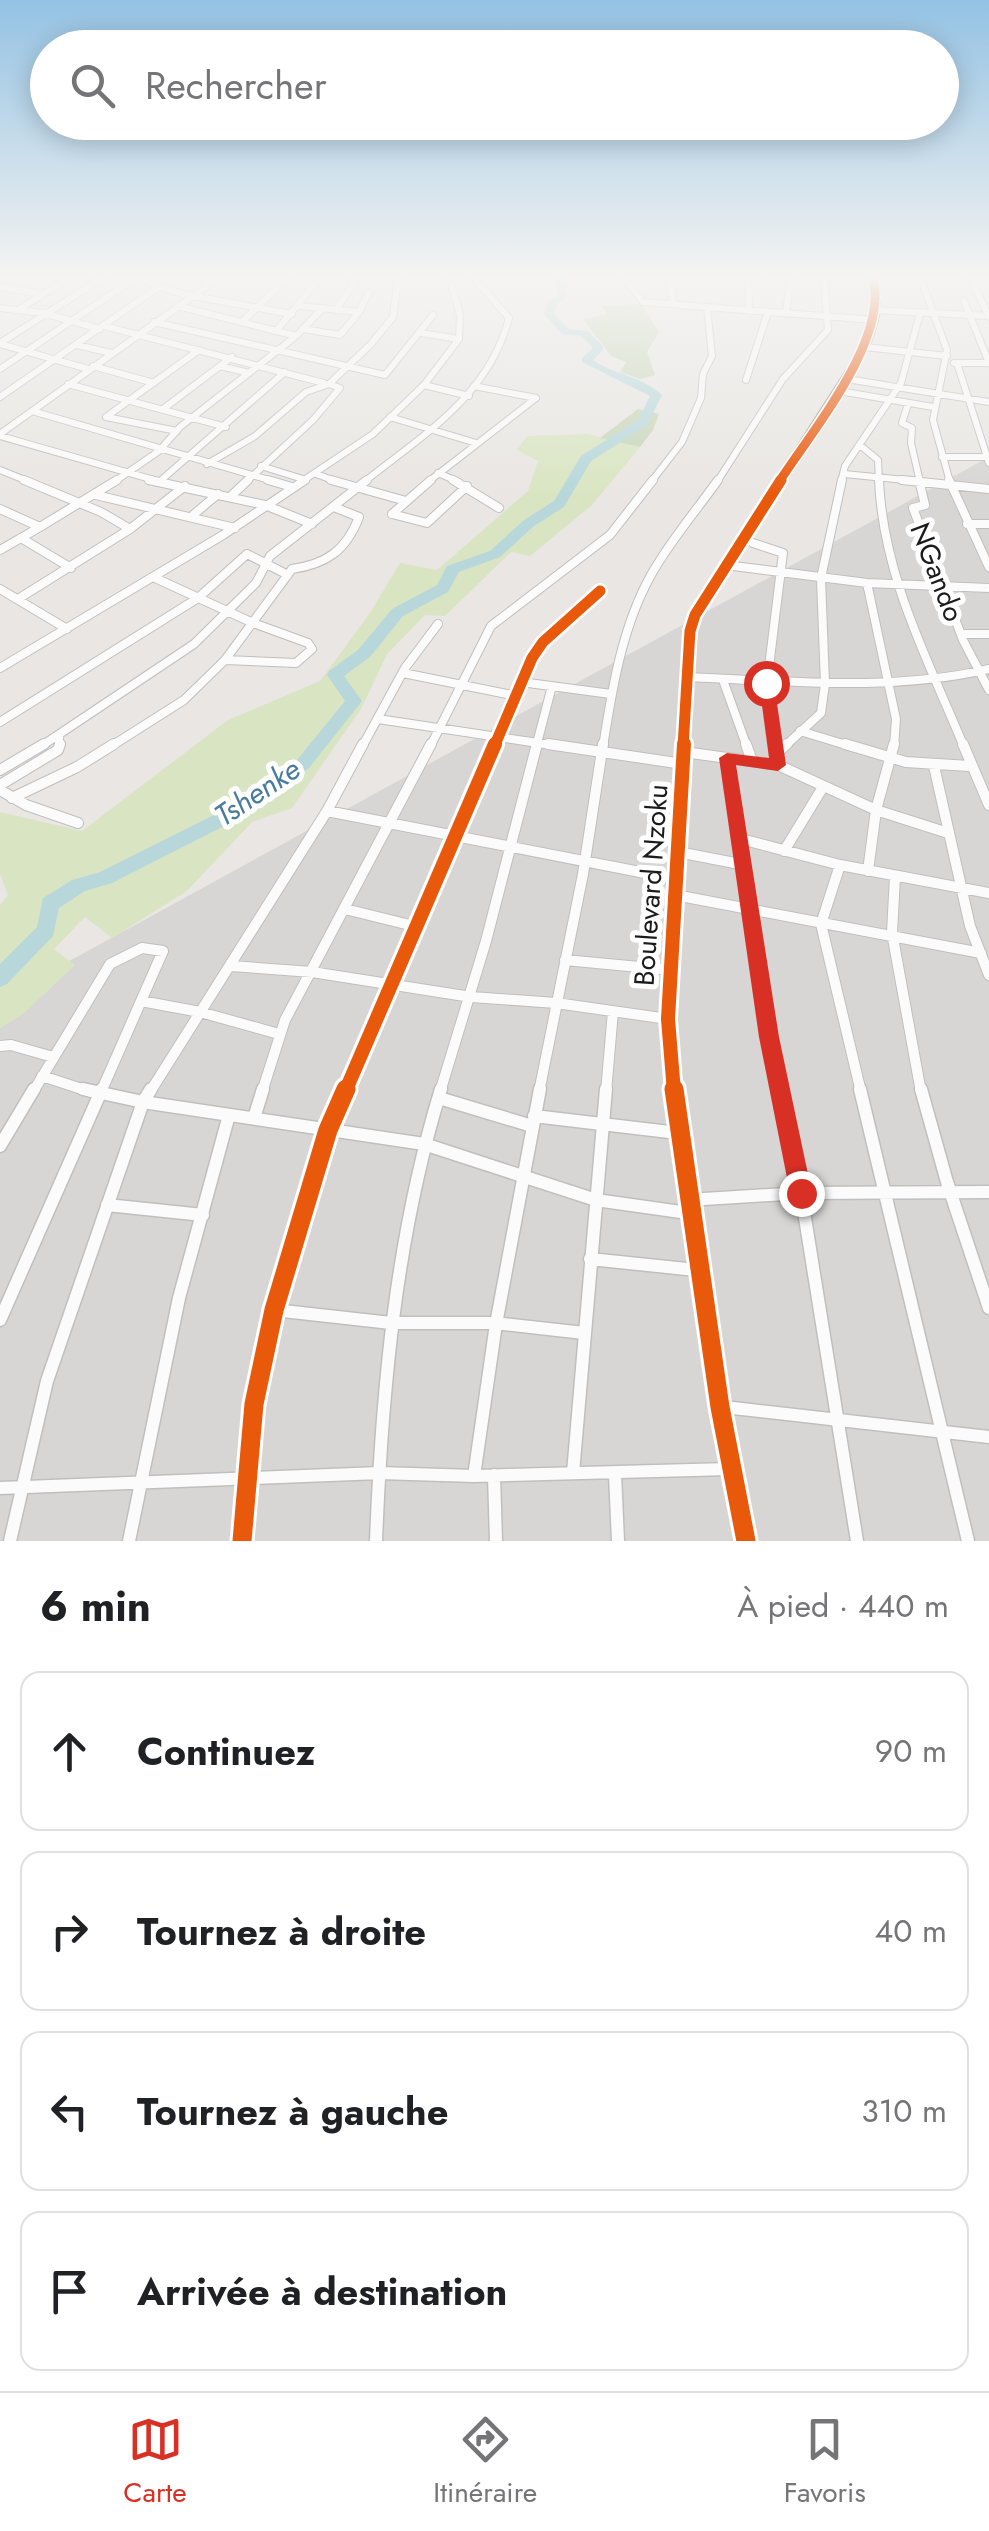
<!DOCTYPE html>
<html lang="fr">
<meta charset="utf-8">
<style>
body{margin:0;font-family:Jost,sans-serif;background:#f2f2f2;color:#202124}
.stop{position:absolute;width:30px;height:30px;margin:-22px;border:8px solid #d93025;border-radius:50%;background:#fff}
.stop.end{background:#d93025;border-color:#fff;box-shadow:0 2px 10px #0008}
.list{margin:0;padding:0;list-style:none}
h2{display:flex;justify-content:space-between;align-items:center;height:130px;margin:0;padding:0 40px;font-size:42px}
h2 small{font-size:32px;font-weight:400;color:#757577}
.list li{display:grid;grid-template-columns:65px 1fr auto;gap:30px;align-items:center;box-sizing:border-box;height:160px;margin:0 20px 20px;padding:0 20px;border:2px solid #e0e0e0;border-radius:20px}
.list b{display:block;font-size:38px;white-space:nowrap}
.list em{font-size:32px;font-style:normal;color:#757577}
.icon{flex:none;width:55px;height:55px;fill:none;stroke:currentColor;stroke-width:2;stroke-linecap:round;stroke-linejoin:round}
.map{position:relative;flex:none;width:989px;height:1541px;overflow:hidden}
.search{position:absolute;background:#fff;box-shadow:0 5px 25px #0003;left:30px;right:30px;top:30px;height:110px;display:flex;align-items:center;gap:25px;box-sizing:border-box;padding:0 35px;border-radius:55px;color:#757577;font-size:38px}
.sheet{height:850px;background:#fff}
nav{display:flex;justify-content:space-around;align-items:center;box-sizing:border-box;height:140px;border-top:2px solid #e0e0e0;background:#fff;font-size:28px;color:#757577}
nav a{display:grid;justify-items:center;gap:5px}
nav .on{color:#d93025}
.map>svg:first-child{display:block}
.residential{fill:#d8d6d5}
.grass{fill:#d9e5c2}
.forest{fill:#c7d6b9}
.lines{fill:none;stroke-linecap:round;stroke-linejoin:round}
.river{fill:#b7d7db;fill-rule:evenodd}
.street-far3-casing{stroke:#c0bfbe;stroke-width:8}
.street-far2-casing{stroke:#c0bfbe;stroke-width:10}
.street-far1-casing{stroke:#c0bfbe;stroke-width:12}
.street-casing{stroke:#c0bfbe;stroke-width:15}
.secondary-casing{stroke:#92907d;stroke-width:2}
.street-far3{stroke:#fcfbfb;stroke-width:6}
.street-far2{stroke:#fcfbfb;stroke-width:8}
.street-far1{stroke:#fcfbfb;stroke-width:10}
.street{stroke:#fcfbfb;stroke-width:12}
.secondary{fill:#f2f0e8;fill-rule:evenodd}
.cycleway-far3-casing{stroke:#fff;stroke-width:12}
.cycleway-far2-casing{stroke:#fff;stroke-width:16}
.cycleway-far1-casing{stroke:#fff;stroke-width:20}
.cycleway-casing{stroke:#fff;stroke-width:25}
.cycleway-far3{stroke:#e8590c;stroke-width:9}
.cycleway-far2{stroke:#e8590c;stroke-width:11}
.cycleway-far1{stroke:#e8590c;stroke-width:14}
.cycleway{stroke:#e8590c;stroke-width:19}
.route{fill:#d93025}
.labels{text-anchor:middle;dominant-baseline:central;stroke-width:10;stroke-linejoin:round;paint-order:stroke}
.street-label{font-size:28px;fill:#1b1b1b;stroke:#fff}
.water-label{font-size:30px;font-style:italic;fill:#4a7b9d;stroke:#fff}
</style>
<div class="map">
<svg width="989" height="1541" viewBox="0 0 989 1541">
<rect width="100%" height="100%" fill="#e9e6e3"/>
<path class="residential" d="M989,457V1541H0V999Z"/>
<path class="grass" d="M587,434L640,447L592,505L530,556L511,552L445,616L425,615L387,654L361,709L292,808L252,822L187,891L112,938L85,917L54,949L75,965L23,1014L0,1028V905L8,895L0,874V812L82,831L228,720L320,681L370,613L400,563L437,570L528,491L538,461L517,450L527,436Z"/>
<path class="forest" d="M641,304L659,332L647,352L655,375L640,379L620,372L626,362L611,356L583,319L607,314L602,306Z
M638,409L659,414L653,430L640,447L600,438Z"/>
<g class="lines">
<path class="river" d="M557,279H567V297L557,304L554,314L569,329L588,331L603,346V350L593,360C615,375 642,376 662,395L647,425L591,461L564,507L534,526L500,557L459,572L448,592L403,616L370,657L344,676L362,701L309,768L242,817L112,883L85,891L59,908L53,936L7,984L0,987V964L37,927L43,898L72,880L100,872L230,807L297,760L345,701L327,675L329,671L358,650L392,609L437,585L447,566L490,551L524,520L554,501L581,456L638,420L650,396L582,362V358L593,348L581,336L562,334L544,314L548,300L557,296Z"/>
<defs>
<path id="street-far3" d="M139,279L182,294L292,314
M625,279L643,302L874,320
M670,279L673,304
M748,279L749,311
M921,279L947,350L933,420L950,482
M971,279L989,317
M0,287L42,294
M964,301L989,363
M178,306L296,336
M300,306L359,312L340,335L303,329
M0,308L43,313L100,329
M21,308L67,279
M336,310L356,279
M875,310L989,316
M359,312L369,292
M786,314L790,279
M243,321L286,279
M154,322L385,375L433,315
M104,326L324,383
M276,331L319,279
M421,333L459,339
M0,343L101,279
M0,344L88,369
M77,345L111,353
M865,347L947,356
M954,363H989
M957,363L989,463
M93,366L154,383
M220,366L249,373
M0,369L134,279
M847,379L989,402
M746,380L768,312
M68,384L226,427
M424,385L469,396
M839,391L933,407
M0,397L160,286
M908,404L902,423L912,428L911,443L920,482
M163,409L232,357
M32,411L276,482
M106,417L199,350
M106,417L177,431
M390,417L476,443
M0,434L217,279
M0,436L161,482
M861,446L878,460L879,482
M942,457H989
M207,464L255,436L306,392L329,384L371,344L393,317L398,279
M261,466L306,480
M0,470L30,482
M438,473L459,482
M316,474L338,482
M844,474L926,482
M114,482L159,451L180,427L296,336L322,309
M159,482L285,372
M246,482L313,420L340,388L329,384
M301,482L373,434L424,385L459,339L460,315L450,279
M364,482C423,435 489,396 509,318L475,279
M428,482L536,398L474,386
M651,482L682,442L701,398L703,374L712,356L707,307
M717,482L783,379L828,330L824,279
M841,482L845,466L901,383L920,313"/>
<path id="street-far2" d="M24,480L101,512L130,529
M149,480L265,505L312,524
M268,480L292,487
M331,480L406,501
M453,480L499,508
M879,480C883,576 928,660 964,747
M902,480L989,489
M919,480L925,505L913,508L963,640L989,690
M949,480L989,567
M96,495L235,528
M230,497L248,480
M0,509L40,527L0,550
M392,514L431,480
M392,514L427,523L467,486
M193,515L218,494
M967,524H989
M40,527L117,480
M21,538L71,568
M753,543L783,553L767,683L778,747
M726,565L867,583L989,588
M153,577L253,623L308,643L312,649L296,663L225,660
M867,583L896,719L894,747
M0,589L67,629
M18,599L130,529L185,486
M961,634H989
M0,668L223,535L305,480
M403,673L517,696
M687,677C788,681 890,692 989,669
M723,680L747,747
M521,682L611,694
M378,719L565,747
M0,722L198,598L247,554L288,575
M800,731L853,747
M59,736V747
M40,747L194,644L256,583L270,556L367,480
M110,747L184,700L225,660L292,569C326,564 346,551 359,517L334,507
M362,747L405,668L438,624
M430,747L491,626L610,535L653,480
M494,747L532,658L543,642L600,591
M536,747L552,686
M603,747C612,689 622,627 651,575C670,541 696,511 718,480
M784,747L821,713L825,684L821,578L842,480"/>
<path id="street-far1" d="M548,744L683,764
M746,744L752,761
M778,744L779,752
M845,744L906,762L969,766
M963,744L989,805
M779,751L787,744
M684,752L778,765L876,810L948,833
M727,758L780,1092
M934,766L970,926L989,975
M0,770L44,744
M0,785L58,750L60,744
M0,790L26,805L78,823
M12,798L77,767L114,744
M327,811L676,879
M741,839L840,865L989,893
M784,851L823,787
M678,852L745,865
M840,865L821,924L861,1092
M868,871L876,810L894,744
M895,876L892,933L921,1092
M675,895L981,953
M345,909L418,927
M565,960L671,970
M231,966L312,972L471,997L556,1003L668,1019
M141,1001L200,1012L279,1034
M0,1046L11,1045L53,1057
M42,1076L91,1092
M33,1092L110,964L142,948L163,951L101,1092
M150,1092L327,811L363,744
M262,1092L285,1020L431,744
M345,1092L495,744
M440,1092L486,941L537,744
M539,1092L583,874L603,744
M606,1092L613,1011"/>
<path id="street" d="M83,1089L143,1102L424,1144L596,1200L688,1213
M780,1089L801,1193L857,1541
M860,1089L968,1541
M921,1089L947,1182L989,1308
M439,1098L532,1126
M534,1116L678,1133
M254,1118L263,1089
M0,1146L34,1089
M688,1200L801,1193L989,1192
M107,1205L203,1215
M590,1259L696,1270
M274,1310L391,1323H494L584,1333
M0,1320L102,1089
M724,1407L989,1437
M573,1473L606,1089
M615,1474L618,1541
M494,1475L496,1541
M474,1476L496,1324L540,1089
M0,1488L380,1473L474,1476L729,1469
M10,1541L47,1381L143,1102L151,1089
M129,1541L179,1298L229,1115
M242,1541L254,1404L274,1310L328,1130L346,1089
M376,1541C382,1388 396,1236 441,1089"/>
<path id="secondary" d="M869,279H877C884,305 879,322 869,347L701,615L696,631L676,1019L687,1133L731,1407L757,1541H735L709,1407L669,1133L660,1019L684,631L689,615L861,347C871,322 876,305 869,279Z"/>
</defs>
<use href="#street-far3" class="street-far3-casing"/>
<use href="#street-far2" class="street-far2-casing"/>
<use href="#street-far1" class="street-far1-casing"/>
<use href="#street" class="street-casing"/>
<use href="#secondary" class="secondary-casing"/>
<use href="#street-far3" class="street-far3"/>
<use href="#street-far2" class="street-far2"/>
<use href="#street-far1" class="street-far1"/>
<use href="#street" class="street"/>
<use href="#secondary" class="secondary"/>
<defs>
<path id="cycleway-far3" d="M779,482C812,431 889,339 873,279"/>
<path id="cycleway-far2" d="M494,747L532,658L543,642L600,591
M683,747L690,631L695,615L781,480"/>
<path id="cycleway-far1" d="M345,1092L495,744
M674,1092L668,1019L684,744"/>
<path id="cycleway" d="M674,1089L720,1407L746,1541
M242,1541L254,1404L274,1310L328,1130L346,1089"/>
</defs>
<use href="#cycleway-far3" class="cycleway-far3-casing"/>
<use href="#cycleway-far2" class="cycleway-far2-casing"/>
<use href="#cycleway-far1" class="cycleway-far1-casing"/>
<use href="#cycleway" class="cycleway-casing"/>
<use href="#cycleway-far3" class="cycleway-far3"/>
<use href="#cycleway-far2" class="cycleway-far2"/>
<use href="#cycleway-far1" class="cycleway-far1"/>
<use href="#cycleway" class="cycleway"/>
</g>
<linearGradient id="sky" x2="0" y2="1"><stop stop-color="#94c2e3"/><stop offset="0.56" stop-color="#f5f4f2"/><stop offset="1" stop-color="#f5f4f2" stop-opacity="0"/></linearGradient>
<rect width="989" height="495" fill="url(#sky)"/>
<path class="route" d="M766,678L774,683L786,765L778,771L736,765L779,1037L812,1193L809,1201L801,1204L793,1201L790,1193L759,1037L719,758L727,753L769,758L759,683Z"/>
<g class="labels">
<g class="street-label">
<text transform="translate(937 572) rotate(69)">NGando</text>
<text transform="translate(651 885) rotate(-86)">Boulevard Nzoku</text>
</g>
<g class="water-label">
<text transform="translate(257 792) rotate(-34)">Tshenke</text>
</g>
</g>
</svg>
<div class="stop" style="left:766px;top:683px"></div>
<div class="stop end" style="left:801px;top:1193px"></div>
<div class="search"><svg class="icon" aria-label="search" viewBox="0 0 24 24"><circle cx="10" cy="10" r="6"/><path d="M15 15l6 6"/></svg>Rechercher</div>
</div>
<section class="sheet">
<h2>6 min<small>À pied · 440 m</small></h2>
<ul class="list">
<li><svg class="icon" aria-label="ahead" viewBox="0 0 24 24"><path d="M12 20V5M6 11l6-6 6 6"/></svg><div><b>Continuez</b></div><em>90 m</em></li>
<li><svg class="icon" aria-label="right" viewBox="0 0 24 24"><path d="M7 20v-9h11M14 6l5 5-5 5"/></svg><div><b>Tournez à droite</b></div><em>40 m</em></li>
<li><svg class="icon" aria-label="left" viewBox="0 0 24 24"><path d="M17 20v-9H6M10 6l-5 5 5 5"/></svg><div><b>Tournez à gauche</b></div><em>310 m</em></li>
<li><svg class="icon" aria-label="arrive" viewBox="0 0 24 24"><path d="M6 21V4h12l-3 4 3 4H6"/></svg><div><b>Arrivée à destination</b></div></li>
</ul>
</section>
<nav>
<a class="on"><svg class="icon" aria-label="map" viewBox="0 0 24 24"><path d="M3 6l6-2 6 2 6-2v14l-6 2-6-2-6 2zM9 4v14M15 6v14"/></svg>Carte</a>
<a><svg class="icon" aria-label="directions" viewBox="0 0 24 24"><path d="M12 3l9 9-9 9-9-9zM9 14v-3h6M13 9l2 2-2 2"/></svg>Itinéraire</a>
<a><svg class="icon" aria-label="saved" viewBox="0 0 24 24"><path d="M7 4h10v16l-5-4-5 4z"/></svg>Favoris</a>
</nav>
